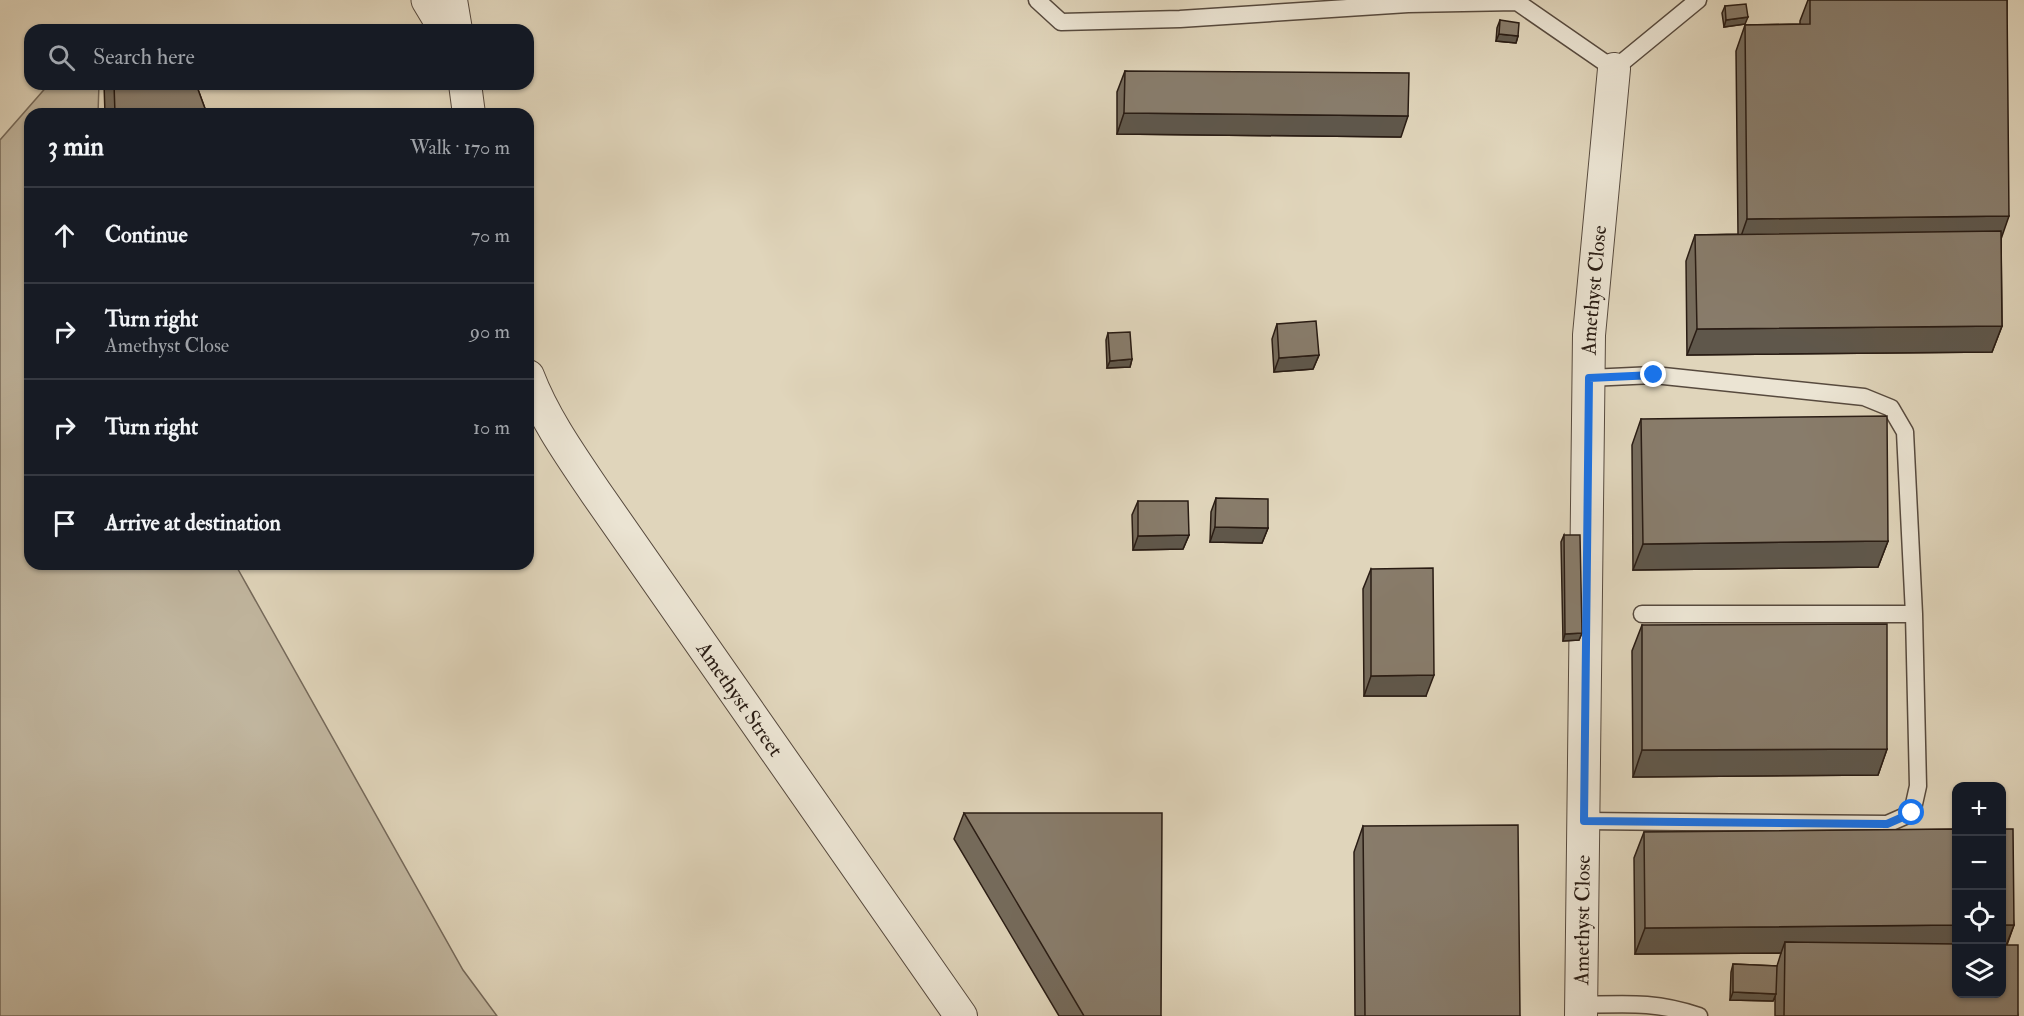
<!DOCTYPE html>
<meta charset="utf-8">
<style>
body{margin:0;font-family:"IM FELL Double Pica",serif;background:#242831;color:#f1f3f6}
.controls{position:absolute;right:18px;bottom:18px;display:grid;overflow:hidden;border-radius:12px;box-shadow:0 2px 4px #0004}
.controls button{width:54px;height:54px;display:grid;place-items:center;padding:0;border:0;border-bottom:2px solid #363941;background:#171b24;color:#f1f3f6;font:30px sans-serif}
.stop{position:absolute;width:18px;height:18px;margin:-14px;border:4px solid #1a73e8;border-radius:50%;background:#fff}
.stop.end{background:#1a73e8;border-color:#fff;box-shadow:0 2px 6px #0008}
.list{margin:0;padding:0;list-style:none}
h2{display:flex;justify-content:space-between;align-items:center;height:78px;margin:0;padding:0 24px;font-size:26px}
h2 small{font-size:20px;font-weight:400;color:#9ea1a6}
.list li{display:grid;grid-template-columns:39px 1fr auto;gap:18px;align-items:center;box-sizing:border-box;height:96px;padding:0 24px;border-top:2px solid #363941}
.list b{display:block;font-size:22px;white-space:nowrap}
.list p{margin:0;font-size:20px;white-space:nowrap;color:#9ea1a6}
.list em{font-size:20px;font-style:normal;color:#9ea1a6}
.icon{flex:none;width:33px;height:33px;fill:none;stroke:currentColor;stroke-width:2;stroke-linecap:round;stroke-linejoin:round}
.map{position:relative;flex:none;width:2024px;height:1016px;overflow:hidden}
.search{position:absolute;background:#171b24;box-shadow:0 2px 4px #0004;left:24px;top:24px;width:510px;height:66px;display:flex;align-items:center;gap:15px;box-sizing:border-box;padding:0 21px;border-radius:18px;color:#9ea1a6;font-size:22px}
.panel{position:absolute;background:#171b24;box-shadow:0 2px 4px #0004;left:24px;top:108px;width:510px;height:462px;border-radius:18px}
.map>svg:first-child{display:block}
.green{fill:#c1b69f;stroke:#75695a;stroke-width:1.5}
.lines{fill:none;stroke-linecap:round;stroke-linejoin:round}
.service-casing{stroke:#574a3e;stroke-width:19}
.minor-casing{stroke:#574a3e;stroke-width:34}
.tertiary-casing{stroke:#574a3e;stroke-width:35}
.service{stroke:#ebe4d3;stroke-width:16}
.minor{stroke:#ebe4d3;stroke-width:32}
.tertiary{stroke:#ebe4d3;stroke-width:33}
.wall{fill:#756b5c;stroke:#291c14;stroke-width:1.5}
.shaded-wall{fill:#5f574b;stroke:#291c14;stroke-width:1.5}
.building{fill:#887c6b;stroke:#291c14;stroke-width:1.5}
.route{stroke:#1a73e8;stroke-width:8}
.labels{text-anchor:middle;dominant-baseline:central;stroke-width:4.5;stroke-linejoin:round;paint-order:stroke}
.street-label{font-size:21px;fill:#291c14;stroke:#ebe4d3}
</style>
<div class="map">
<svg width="2024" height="1016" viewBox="0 0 2024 1016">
<rect width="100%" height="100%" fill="#e0d5bb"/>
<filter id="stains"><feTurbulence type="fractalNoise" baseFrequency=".00333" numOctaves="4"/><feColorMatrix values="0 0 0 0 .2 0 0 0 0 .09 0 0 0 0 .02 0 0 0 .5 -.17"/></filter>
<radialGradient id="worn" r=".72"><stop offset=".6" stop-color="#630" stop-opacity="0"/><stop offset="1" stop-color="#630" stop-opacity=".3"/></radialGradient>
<path class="green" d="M49,84H99L98,114H30V564H235L463,970L497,1016H0V140Z"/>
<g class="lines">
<defs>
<path id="service" d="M1037,0L1061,22L1180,19L1408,4L1517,2L1614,69L1698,0
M1642,614H1914
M1584,821L1887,824L1912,813L1918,786L1914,614L1905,432L1891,408L1864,397L1654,375L1589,378
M1581,1005C1626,1004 1655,1001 1699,1016"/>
<g id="minor">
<path d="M451,0L456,30"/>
<path d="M465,84L469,114"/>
<path id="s1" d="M528,376C544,418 571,456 596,493L961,1016"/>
<path id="s2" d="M1581,1016L1589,335L1614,69"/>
</g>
<path id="tertiary" d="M428,0L446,30"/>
</defs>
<use href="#service" class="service-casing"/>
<use href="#minor" class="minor-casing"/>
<use href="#tertiary" class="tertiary-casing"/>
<use href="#service" class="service"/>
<use href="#minor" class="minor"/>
<use href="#tertiary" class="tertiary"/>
</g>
<path class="wall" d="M1808,0H2007L2001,239L2002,326L1992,352L1687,355L1686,261L1695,235L1738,234L1736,51L1745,25L1800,24V21Z
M1725,6L1745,24L1724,27L1722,13Z
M1500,20L1518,36L1516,43L1496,41L1497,28Z
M1125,71L1401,137L1117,134V92Z
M104,84H196L207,114H105Z
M1277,324L1319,355L1313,369L1274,372L1272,339Z
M1108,333L1132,359L1130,367L1107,368L1106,340Z
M1641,419L1888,541L1878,567L1633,570L1632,445Z
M1216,498L1268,528L1262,543L1210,542L1211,512Z
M1138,501L1189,535L1183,549L1133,550L1132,515Z
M1564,535L1582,633L1579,640L1563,641L1561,542Z
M1371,569L1426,696H1364L1363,589Z
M1642,625L1887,749L1878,775L1633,777L1632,651Z
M964,813L1161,1016H1059L954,839Z
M1363,826L1520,1016H1355L1354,852Z
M2001,829L2014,925L2007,945L2018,1016H1775V995L1773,1001L1730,1000L1731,972L1733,964L1777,966L1781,953L1635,954L1634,858L1644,832Z"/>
<path class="shaded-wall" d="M1748,17L1745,24L1724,27L1726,20Z
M1499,34L1518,36L1516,43L1496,41Z
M1124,113L1408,116L1401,137L1117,134Z
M2009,216L2000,242L1738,245L1747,219Z
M2002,326L1992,352L1687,355L1697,329Z
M1319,355L1313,369L1274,372L1279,358Z
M1132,359L1130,367L1107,368L1110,361Z
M1215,527L1268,528L1262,543L1210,542Z
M1189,535L1183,549L1133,550L1138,536Z
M1888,541L1878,567L1633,570L1643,544Z
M1582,633L1579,640L1563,641L1565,634Z
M1434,675L1426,696H1364L1371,676Z
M1887,749L1878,775L1633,777L1642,750Z
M1956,925V951L1785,942L1781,953L1635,954L1645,928Z
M2001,925H2014L2004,951H2001Z
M1733,992L1776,994L1773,1001L1730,1000Z"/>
<path class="building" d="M1810,0H2007L2009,216L1747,219L1745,25L1810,24Z
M1746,4L1748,17L1726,20L1725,6Z
M1500,20L1519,23L1518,36L1499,34Z
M1125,71L1409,73L1408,116L1124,113Z
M114,84H196L207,114H115Z
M2001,231L2002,326L1697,329L1695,235Z
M1316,321L1319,355L1279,358L1277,324Z
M1130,332L1132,359L1110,361L1108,333Z
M1887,416L1888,541L1643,544L1641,419Z
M1216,498L1268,499V528L1215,527Z
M1138,501H1188L1189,535L1138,536Z
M1564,535H1580L1582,633L1565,634Z
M1433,568L1434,675L1371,676V569Z
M1887,624V749L1642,750V625Z
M964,813H1162L1161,1016H1084Z
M1518,825L1520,1016H1365L1363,826Z
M1956,829V925L1645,928L1644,832Z
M2001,829H2013L2014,925H2001Z
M1785,942L1956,944V993H2001V945H2018V1016H1784Z
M1733,964L1777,966L1776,994L1733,992Z"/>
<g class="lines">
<path class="route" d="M1654,375L1589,378L1584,821L1887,824L1912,813"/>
</g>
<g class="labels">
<g class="street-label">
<text stroke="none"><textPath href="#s2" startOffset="726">Amethyst Close</textPath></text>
<text stroke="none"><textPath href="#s1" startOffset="387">Amethyst Street</textPath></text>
<text stroke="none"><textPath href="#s2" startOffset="96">Amethyst Close</textPath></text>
</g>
</g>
<rect width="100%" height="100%" filter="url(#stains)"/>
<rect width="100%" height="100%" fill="url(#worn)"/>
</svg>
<div class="controls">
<button>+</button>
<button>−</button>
<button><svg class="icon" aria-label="locate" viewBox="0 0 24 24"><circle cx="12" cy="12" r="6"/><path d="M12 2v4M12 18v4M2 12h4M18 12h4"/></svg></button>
<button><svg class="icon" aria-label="layers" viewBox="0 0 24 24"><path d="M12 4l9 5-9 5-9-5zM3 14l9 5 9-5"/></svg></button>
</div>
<div class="stop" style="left:1912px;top:813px"></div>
<div class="stop end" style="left:1654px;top:375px"></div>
<div class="search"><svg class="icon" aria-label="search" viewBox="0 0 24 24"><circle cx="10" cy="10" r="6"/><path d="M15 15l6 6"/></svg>Search here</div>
<section class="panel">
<h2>3 min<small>Walk · 170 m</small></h2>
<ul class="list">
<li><svg class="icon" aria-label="ahead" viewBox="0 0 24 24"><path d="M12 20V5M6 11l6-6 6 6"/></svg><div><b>Continue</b></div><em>70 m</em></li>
<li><svg class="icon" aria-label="right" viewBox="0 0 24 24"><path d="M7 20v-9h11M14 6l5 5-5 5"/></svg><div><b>Turn right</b><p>Amethyst Close</p></div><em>90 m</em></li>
<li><svg class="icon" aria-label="right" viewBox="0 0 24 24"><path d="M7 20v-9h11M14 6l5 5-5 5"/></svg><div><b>Turn right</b></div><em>10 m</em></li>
<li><svg class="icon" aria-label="arrive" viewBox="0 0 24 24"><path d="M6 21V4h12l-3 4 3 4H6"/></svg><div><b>Arrive at destination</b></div></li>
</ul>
</section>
</div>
